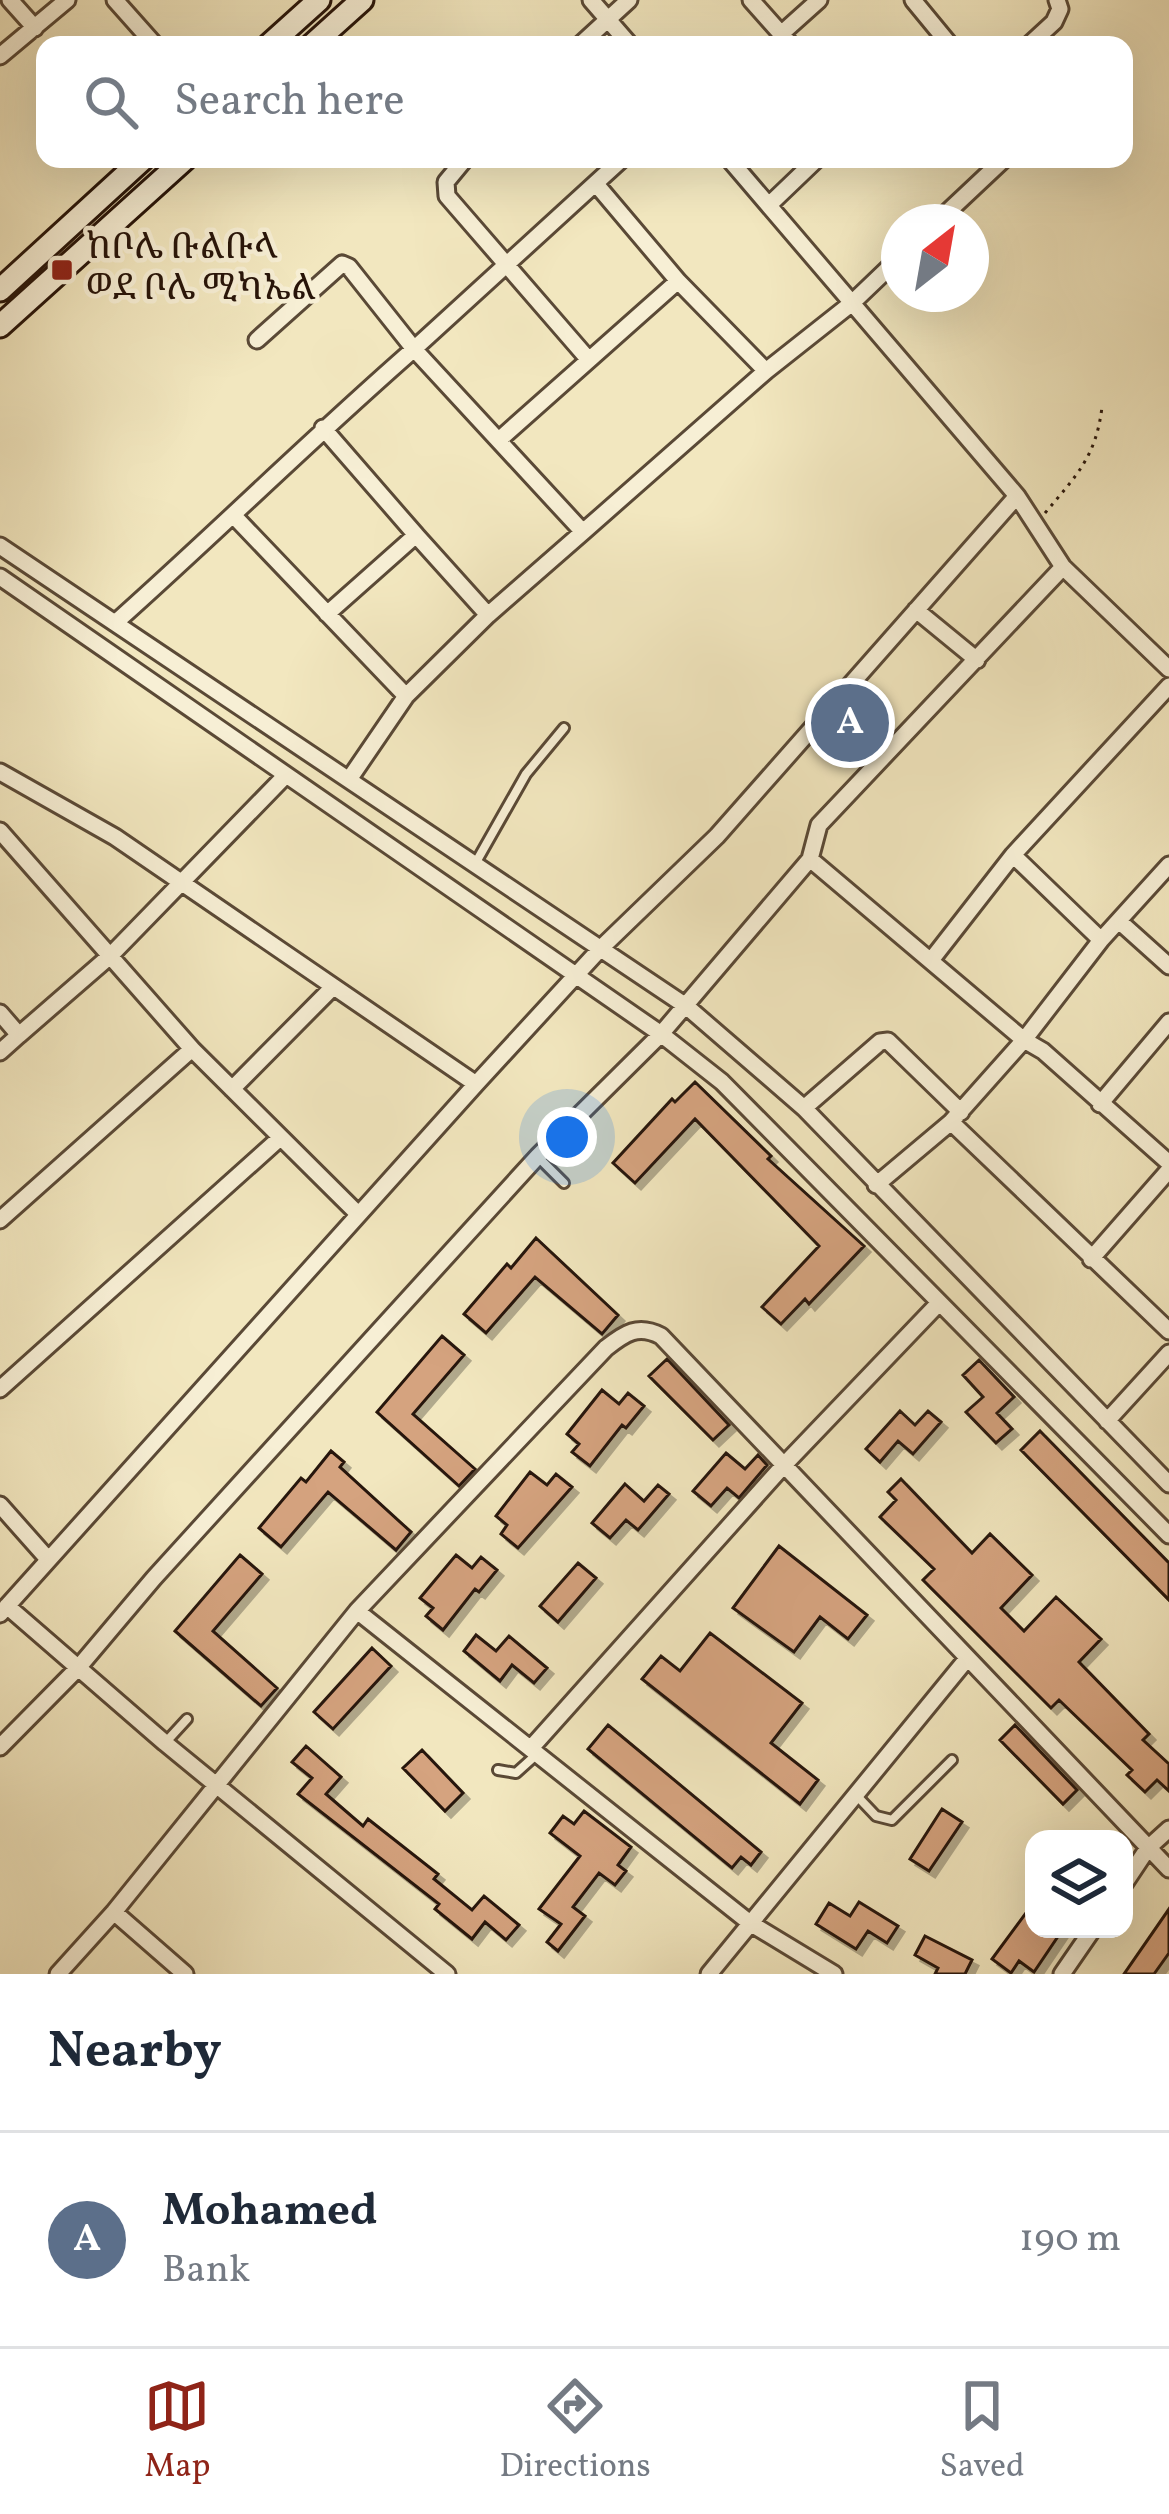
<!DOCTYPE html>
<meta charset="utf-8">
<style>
body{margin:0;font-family:Vollkorn,"Noto Serif Ethiopic",serif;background:#f6f6f7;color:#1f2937}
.controls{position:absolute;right:36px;bottom:36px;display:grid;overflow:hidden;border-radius:24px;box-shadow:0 12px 48px #0002}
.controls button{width:108px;height:108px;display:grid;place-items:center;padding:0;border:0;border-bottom:3px solid #e0e1e3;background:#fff;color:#1f2937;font:60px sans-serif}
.compass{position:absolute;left:881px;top:204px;width:108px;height:108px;border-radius:50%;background:#fff;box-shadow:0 12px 48px #0002;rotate:31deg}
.you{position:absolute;left:567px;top:1137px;width:42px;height:42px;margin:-30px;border:9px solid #fff;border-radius:50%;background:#1a73e8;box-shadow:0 0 0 18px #1a73e833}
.badge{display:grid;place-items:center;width:78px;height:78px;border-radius:50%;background:#8f2418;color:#fff;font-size:39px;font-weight:700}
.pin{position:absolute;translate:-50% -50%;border:6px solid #fff;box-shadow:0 3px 12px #0006}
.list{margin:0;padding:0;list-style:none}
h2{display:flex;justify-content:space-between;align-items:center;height:156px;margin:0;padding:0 48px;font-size:51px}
h2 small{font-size:39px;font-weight:400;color:#747a83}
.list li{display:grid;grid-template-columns:78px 1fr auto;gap:36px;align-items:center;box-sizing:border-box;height:216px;padding:0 48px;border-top:3px solid #e0e1e3}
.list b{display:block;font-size:45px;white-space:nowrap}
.list p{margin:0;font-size:39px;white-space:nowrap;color:#747a83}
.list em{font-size:39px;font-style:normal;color:#747a83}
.icon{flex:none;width:66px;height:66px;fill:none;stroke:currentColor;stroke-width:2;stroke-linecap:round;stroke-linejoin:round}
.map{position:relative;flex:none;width:1169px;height:1974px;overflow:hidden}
.search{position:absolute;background:#fff;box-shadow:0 12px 48px #0002;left:36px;right:36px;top:36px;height:132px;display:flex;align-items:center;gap:30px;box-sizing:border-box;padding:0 42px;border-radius:24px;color:#747a83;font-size:45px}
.sheet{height:372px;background:#fff}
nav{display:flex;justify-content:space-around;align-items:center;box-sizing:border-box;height:168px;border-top:3px solid #e0e1e3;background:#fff;font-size:33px;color:#747a83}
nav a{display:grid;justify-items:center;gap:6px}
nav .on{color:#8f2418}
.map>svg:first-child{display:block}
.building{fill:#d5a37f;stroke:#271409;stroke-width:3;filter:url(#shadow)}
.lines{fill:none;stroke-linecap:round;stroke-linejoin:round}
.service-casing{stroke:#5a4936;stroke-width:14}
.minor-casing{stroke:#5a4936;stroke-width:21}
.secondary-casing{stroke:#271409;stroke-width:27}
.path{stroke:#271409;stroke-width:3;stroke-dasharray:3 6;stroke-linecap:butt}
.service{stroke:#f7efd5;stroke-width:8}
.minor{stroke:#f7efd5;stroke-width:15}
.secondary{stroke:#f7efd5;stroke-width:21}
.poi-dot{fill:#8f2418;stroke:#f7efd5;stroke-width:4.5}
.labels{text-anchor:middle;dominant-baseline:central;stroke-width:9;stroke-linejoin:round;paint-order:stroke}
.poi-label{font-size:36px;fill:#271409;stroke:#f7efd5;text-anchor:start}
</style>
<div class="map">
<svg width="1169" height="1974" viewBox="0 0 1169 1974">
<defs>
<filter id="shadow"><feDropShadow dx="6" dy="6" stdDeviation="0" flood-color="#0004"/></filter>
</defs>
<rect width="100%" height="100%" fill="#f2e7bf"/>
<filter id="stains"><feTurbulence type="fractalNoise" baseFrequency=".00167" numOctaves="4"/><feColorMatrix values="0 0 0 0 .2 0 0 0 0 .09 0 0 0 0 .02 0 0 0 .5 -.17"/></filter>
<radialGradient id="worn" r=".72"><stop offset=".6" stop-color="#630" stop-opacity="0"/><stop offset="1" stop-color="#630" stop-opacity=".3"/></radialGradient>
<path class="building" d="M695,1082L771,1156L768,1159L864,1246L809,1304L805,1299L781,1324L762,1307L819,1246L695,1119L635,1183L613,1163L672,1099L675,1102Z
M536,1238L618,1315L602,1334L535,1277L486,1333L464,1314L507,1264L511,1268Z
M442,1336L464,1355L413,1414L475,1469L459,1486L377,1412Z
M667,1359L729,1425L713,1440L649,1376Z
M979,1360L1014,1397L997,1413L1012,1429L996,1443L966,1412L983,1397L963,1375Z
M602,1390L619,1404L628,1393L644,1406L626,1428L622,1425L590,1466L572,1452L579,1444L567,1434Z
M900,1411L915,1425L928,1411L941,1422L913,1454L898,1441L880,1462L866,1449Z
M1040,1431L1169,1563V1600L1021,1450Z
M331,1451L344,1462L340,1467L411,1532L396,1550L328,1492L281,1547L259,1528L301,1478L306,1482Z
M726,1453L745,1469L758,1455L767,1465L739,1498L727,1488L711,1506L693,1491Z
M530,1472L547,1485L556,1474L572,1487L518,1548L501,1534L507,1525L496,1516Z
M901,1479L972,1553L990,1534L1032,1575L1001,1608L1024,1631L1056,1597L1101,1639L1079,1662L1149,1734L1143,1740L1169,1764V1791L1157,1780L1145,1792L1127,1775L1132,1770L1059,1700L1051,1708L923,1580L934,1569L880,1517L896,1500L888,1492Z
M625,1484L644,1501L658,1485L669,1494L638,1530L626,1520L610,1538L592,1523Z
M779,1546L867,1615L848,1639L820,1617L794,1652L733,1608Z
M240,1555L262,1574L213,1631L277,1688L261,1706L175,1631Z
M456,1555L472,1568L481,1557L497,1570L479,1592L475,1589L443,1630L426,1616L433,1608L420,1598Z
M578,1563L596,1578L558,1622L540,1606Z
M710,1633L802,1703L771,1743L818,1780L800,1804L642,1679L661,1656L680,1671Z
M476,1635L496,1651L509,1636L547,1668L534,1683L512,1665L500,1681L464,1651Z
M372,1648L391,1666L333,1729L314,1712Z
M608,1725L761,1852L751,1865L741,1857L732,1868L588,1749Z
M1015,1725L1077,1790L1063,1804L1000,1740Z
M306,1746L341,1777L326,1794L363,1826L368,1819L438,1874L434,1879L472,1910L484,1896L519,1925L506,1940L485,1922L472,1939L435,1909L439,1904L298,1794L312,1778L292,1762Z
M422,1750L463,1793L445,1811L403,1768Z
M942,1809L962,1822L929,1871L910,1859Z
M584,1811L631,1847L618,1865L626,1871L615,1885L599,1873L573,1907L585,1916L558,1951L547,1942L561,1924L539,1909L580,1856L550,1833L563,1816L574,1824Z
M859,1902L898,1926L887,1943L868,1931L856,1949L816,1924L829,1903L850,1916Z
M1034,1902V1929H1063L1034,1972L1019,1961L1011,1973L992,1959Z
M1169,1909V1953L1154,1974H1124Z
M925,1936L972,1960L965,1974H935L938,1968L915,1955Z"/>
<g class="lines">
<defs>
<path id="service" d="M475,864L526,774L564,728
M540,1159L564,1183
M165,1743L187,1719
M498,1770L516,1773L536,1755
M857,1796L876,1816L892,1820L952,1760"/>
<path id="minor" d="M10,0L35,28
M115,0L155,45
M591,0L630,45
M751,0L791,45
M913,0L950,45
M781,34L819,0
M580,45L629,0
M1029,45L1054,22L1060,9L1057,0
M0,56L67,0
M465,159L446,182L447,196L589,360
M729,159L852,303L899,258
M596,184L678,281
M769,205L817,159
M937,222L1004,159
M257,340L342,264L349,267L414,349L622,159
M323,428L416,535
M500,439L678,281L766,371
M234,516L406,696
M0,546L686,1006L804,1108L1169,1484
M0,577L661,1034L722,1082L1169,1535
M916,610L977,660
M327,614L416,535L488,615
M115,623C216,533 312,438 414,349L583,532L766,371L852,303L1017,496L1063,567L1169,669
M0,772L115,837L476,1084
M350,778L406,696L488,615L583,532
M0,831L192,1049L0,1220
M1013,855L1101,940L1024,1040L1043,1051L1169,1163
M810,859L1024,1040L951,1122L1169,1331
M1120,922L1169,966
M1101,940L1169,865
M932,959L1013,855L1169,686
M0,1013L19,1035L0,1052
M19,1035L110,956L286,775
M192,1049L358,1214
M232,1089L333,987
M1100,1104L1169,1022
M804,1108L880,1042L888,1041L961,1112
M876,1185L951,1122
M1091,1259L1169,1170
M0,1389L280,1138
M1107,1421L1169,1353
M0,1505L47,1558
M7,1606L165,1743L447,1974
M357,1611L750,1923L834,1974
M0,1614L476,1084L600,949L717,836L1017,496
M0,1747L78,1668L154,1578L538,1156L661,1034L810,859L819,825L1063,567
M531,1748L784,1465L938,1304
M1124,1884L1148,1848L1169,1829
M114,1912L185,1974
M58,1974L114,1912L357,1611L606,1348C625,1333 638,1324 661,1336L1169,1869
M709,1974L966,1660
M1062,1974L1093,1929"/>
<path id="secondary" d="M269,45L319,0
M312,45L362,0
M0,290L143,159
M0,326L185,159"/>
</defs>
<use href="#service" class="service-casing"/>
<use href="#minor" class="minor-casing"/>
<use href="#secondary" class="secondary-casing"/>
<path class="path" d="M1045,513C1076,476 1096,457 1102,407"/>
<use href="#service" class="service"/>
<use href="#minor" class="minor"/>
<use href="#secondary" class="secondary"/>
</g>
<rect class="poi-dot" x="50" y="258" width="24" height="24" rx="6"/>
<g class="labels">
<g class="poi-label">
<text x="86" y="249">ከቦሌ ቡልቡላ<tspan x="86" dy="41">ወደ ቦሌ ሚካኤል</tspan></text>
</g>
</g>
<rect width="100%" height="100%" filter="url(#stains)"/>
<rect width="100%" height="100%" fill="url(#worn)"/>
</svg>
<div class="controls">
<button><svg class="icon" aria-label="layers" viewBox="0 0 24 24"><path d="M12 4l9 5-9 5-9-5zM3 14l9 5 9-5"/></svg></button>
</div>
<svg class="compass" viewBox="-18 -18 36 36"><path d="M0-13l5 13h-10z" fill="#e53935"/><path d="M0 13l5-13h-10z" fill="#747a83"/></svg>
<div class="you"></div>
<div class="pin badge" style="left:850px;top:723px;background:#5c6f8a">A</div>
<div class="search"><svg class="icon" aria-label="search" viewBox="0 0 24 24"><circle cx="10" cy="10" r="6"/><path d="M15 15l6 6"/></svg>Search here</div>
</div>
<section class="sheet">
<h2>Nearby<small></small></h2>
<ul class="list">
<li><span class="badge" style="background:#5c6f8a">A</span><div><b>Mohamed</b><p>Bank</p></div><em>190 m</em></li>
</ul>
</section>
<nav>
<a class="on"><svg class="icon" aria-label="map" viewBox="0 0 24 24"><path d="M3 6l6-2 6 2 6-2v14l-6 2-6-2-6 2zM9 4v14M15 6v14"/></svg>Map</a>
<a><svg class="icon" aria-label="directions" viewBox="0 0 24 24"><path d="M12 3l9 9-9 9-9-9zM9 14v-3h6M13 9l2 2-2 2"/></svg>Directions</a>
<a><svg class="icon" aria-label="saved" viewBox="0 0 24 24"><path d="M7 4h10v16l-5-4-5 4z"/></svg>Saved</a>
</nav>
